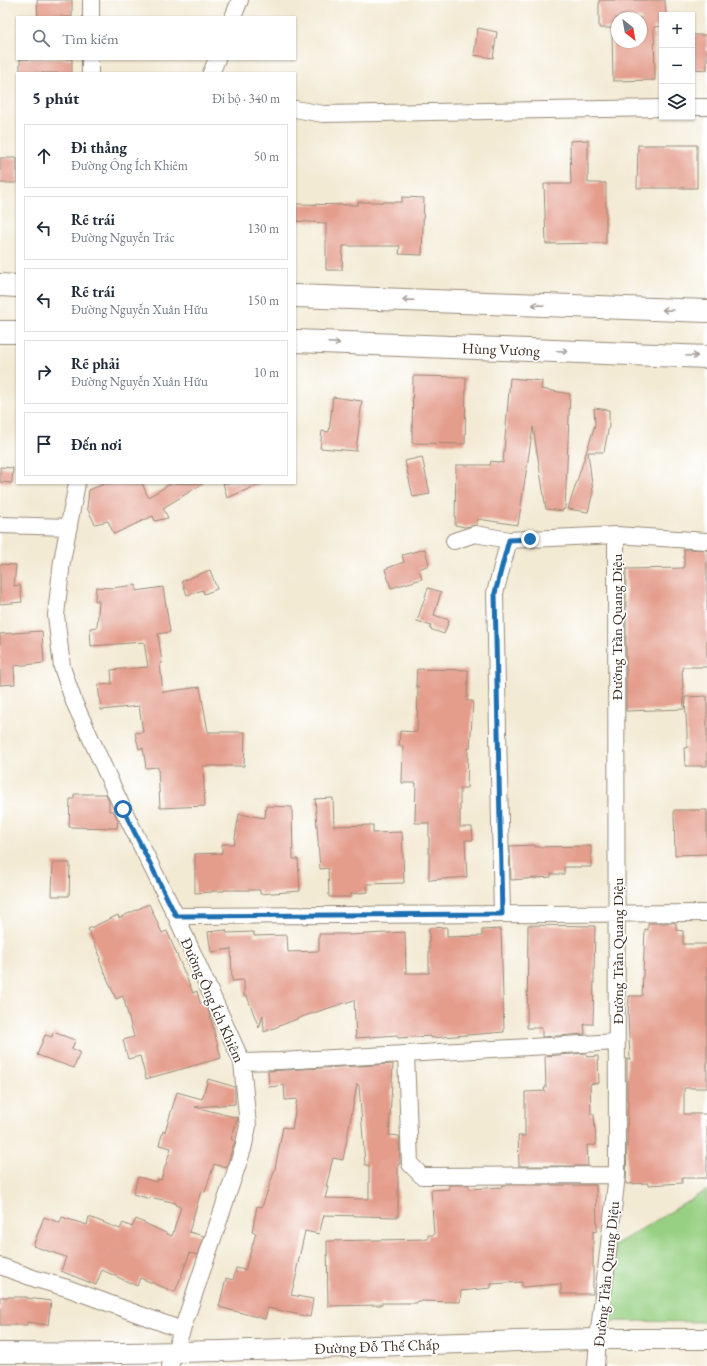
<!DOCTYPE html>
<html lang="vi">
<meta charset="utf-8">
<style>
body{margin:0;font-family:"EB Garamond",serif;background:#f6f6f7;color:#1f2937}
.controls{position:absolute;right:12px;top:12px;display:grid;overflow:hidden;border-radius:0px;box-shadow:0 1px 3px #0004}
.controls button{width:36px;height:36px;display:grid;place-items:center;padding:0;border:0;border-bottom:1px solid #e0e1e3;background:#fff;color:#1f2937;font:20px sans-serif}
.compass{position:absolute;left:611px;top:12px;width:36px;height:36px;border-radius:50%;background:#fff;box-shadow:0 1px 3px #0004;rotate:149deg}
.stop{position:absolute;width:12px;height:12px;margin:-9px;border:3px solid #1f6fb2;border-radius:50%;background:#fff}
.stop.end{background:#1f6fb2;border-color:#fff;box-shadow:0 1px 4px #0008}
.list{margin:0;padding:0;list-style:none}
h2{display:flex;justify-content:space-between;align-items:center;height:52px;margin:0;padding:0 16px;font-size:17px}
h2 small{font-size:13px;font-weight:400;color:#747a83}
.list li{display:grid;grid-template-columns:26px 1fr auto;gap:12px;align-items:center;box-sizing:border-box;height:64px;margin:0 8px 8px;padding:0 8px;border:1px solid #e0e1e3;border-radius:0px}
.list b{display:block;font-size:15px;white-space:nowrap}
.list p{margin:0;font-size:13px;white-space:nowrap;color:#747a83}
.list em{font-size:13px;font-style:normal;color:#747a83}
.icon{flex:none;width:22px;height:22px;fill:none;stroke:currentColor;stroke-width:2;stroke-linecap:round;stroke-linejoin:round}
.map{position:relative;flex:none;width:707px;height:1366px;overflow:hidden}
.search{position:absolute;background:#fff;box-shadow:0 1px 3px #0004;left:16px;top:16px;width:280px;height:44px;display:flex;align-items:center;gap:10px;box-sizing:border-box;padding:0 14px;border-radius:0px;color:#747a83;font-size:15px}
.panel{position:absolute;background:#fff;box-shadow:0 1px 3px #0004;left:16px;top:72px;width:280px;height:412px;border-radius:0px}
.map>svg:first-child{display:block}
.green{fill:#98d083;stroke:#6a7d50}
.building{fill:#e49c8b;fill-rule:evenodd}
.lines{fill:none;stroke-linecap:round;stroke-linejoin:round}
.minor-casing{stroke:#978a79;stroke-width:18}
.tertiary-casing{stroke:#978a79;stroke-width:22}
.secondary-casing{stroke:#978a79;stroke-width:24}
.minor{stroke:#fff;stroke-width:16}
.tertiary{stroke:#fff;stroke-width:20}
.secondary{stroke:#fff;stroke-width:22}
.oneway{stroke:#a79f9a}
.route{stroke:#1f6fb2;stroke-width:5}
.labels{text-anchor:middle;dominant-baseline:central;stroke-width:3.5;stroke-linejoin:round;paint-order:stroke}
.street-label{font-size:15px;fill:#3b2a1e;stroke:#fff}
</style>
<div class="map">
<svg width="707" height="1366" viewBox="0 0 707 1366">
<rect width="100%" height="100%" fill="#fff"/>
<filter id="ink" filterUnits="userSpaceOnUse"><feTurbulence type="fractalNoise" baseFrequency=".025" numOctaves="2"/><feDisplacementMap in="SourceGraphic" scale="8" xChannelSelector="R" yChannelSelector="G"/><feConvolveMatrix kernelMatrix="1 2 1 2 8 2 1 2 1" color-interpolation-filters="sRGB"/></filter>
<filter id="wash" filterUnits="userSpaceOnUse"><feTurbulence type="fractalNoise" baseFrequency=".012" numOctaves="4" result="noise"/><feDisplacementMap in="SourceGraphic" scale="16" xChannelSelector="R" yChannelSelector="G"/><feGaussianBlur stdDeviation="0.9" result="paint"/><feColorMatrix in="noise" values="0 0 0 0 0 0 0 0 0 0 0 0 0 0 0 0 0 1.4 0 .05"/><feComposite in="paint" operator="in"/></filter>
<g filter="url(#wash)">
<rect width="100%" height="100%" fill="#f3ead4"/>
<path class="green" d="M707,1190V1322L607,1321L613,1246Z"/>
<g id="blocks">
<path class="building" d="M37,0H72V17H38Z
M599,0H665L666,15H662V26L654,27L655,80L613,81L612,28H599ZM617,18H641V42H617Z
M478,28L497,32L493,58L474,55Z
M692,35H707V70L692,69Z
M20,59H72V73H20Z
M588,140V183H606V243L546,244L544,184H571L570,141Z
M638,145H697V188H637Z
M0,158H17V183H0Z
M402,197L424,198L422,255L399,254L400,246H343L342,270H326V223L295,221V204L358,205V202H402Z
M413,376L466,377L465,444L412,443Z
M510,378L542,381L541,389L570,394L565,509H563V511L546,509L533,427L518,525L478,519L477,525L465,527L455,525L456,465H490L491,461L503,463Z
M333,397L362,401L356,451L320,448L322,431L329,432Z
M594,408L609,410V425L604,452H588L593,492L588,512L568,509L595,425Z
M422,457L430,494L413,497L405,461Z
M0,467L13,468L12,483L0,482Z
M106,483H142L148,497L172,483H204L163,508L168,518L155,521L153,516L114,534L108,521L95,524L87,508L89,490Z
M223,483H263L227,498Z
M425,549L429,565L419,569L422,579L391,588L385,569L404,562L402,555Z
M684,549L707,550V667H682L684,709L626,711V569L684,568Z
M0,564L16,565L14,586L20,585L22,602L0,604Z
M210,570L217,589L204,594L203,590L187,595L182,581Z
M136,585V591L163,587L170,632L158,634L162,663L160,664L163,692L200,687L208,732H245L244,766H203L205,806L160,808L158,767L146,768L143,748L139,749L135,733L143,732L139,706L101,710L98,685L112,684L111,670L148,667L144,642L91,646L90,628L97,627L99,601H95L96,587L112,588Z
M428,588L441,592L434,615L449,620L444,634L430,629L431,626L417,621Z
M42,631L44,663L14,666L15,684L0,685V634Z
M417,669L468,670L467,701H473L472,718L470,748H468L467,788H460V827H472L473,840H465L467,877L429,880V823H415L416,783H402L403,746H399L400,731L417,732L418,686H416Z
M707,696V766H685L684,748H687V734L685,697Z
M74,794H106L109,802V811H113L118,820L117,828L69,827L70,799H74Z
M333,798L334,826L373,825V833L402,832L404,883L367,884L368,892L351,894V897H329L328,868L320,869L315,799Z
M266,806L292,807L293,859H298L300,891L260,894V890H224V891H212V892L195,893V854L222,853V844H234L239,814L265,818Z
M674,810H707V854L675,855Z
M535,845V847L591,846V867H564V874H551V877L511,880L510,846Z
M53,863H70L69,896H52Z
M149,904L162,933L167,931L193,993L197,991L200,1003L205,1002L209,1012L221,1058L146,1079L140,1056L128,1059L123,1040L134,1037L123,996L116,999L99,959L101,958L88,929L118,915L119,918Z
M648,923H676V930L683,931V944H707V1088H684V1114H707V1178H682V1183L648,1185V1183L626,1184L628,1100H627V1059H630L628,1015L629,996H642L645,929L648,930Z
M528,925L595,926L593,1024H584L585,1034L542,1037V1028H527Z
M447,927V937L482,936V930L501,929L504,1032L431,1038V1036L398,1038L397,1035L356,1038L354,1000L307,1015L264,1032L263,1015L259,1028L247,996H244V980L232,981L231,949L211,952L208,932L226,930L227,933L254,932V936L287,935L288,952L319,951V934H349V935L405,932L406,973H429V928Z
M53,1032L75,1040L72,1049L80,1052L74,1068L37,1055L45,1035L52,1037Z
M586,1053L587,1057L598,1056L599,1083L590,1084L591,1114H594L596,1145H587L588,1166H519L518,1136H525V1092L545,1091L544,1088H546L545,1056Z
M393,1064L389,1135L399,1136L400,1164H398V1217L324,1215L319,1234L305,1231L296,1272L297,1273L291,1295L313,1299L310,1317L268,1308L265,1319L219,1307L226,1278L233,1280L236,1268L245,1270L256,1233L252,1232L257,1206L262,1207L275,1169L283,1127L292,1129L297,1099L285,1100L284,1085L269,1087L268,1071ZM357,1084L359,1085L365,1165H369V1199L325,1198L328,1187H326L333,1158L343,1160Z
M208,1079L235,1087V1104L195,1107L238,1118L231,1139L235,1141L226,1168L214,1164L205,1192L201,1191L189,1232L204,1236L197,1255L190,1253L175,1292L140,1278L137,1286L102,1270L96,1285L61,1271L66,1257L33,1246L44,1217L60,1223L62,1217L87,1225L89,1217L120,1229L123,1223L132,1227L136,1219L172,1236L181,1207L175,1205L176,1203L150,1197V1199L133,1194L138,1177L157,1182L158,1179L161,1180L171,1148L159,1145L163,1131L165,1132L177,1092L202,1099Z
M449,1185H469V1189L502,1187V1185H596L597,1231L593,1232V1294H561V1284L522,1287V1282L491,1284V1288L461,1291L460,1302L417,1301V1303H381V1305L328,1306L327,1241L428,1239V1235H434L431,1190L449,1189Z
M0,1297H27V1298L51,1301L48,1325L27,1322V1325H0Z"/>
</g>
</g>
<g filter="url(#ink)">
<use href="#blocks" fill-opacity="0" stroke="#978a79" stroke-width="1"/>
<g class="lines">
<defs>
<path id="minor" d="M91,17V0
M233,17L240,0
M90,73V59
M211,73L217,59
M692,107H707
M295,109L323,114L662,108
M77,483L62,561L56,615L62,667L74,702L123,809L176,916L242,1062L248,1126L243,1149L170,1366
M0,525L69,527
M454,541L475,534L509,540
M502,914L495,593L509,540L616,535L707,541
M176,916L707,913
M406,1054L410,1164L422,1176L617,1175
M242,1062L280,1061L617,1042
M0,1266L36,1279L67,1288L182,1330
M596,1366L598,1339L617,1175L616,535"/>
<path id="tertiary" d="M0,1353C199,1356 398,1343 597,1339C634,1339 670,1339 707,1339"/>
<path id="secondary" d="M0,285L17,286
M295,296L707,311
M0,332H17
M295,341L707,357"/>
</defs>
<use href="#minor" class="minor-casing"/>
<use href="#tertiary" class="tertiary-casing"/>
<use href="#secondary" class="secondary-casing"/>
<use href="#minor" class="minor"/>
<use href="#tertiary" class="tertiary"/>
<use href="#secondary" class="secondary"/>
</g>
<defs><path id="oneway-shaft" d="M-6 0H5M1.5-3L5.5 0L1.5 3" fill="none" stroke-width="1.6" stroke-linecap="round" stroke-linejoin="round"/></defs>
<g class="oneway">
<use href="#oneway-shaft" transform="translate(408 300) rotate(-178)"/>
<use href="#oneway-shaft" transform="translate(538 305) rotate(-178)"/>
<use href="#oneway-shaft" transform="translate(668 310) rotate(-178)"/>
<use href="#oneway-shaft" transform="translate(334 343) rotate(2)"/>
<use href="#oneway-shaft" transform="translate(562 351) rotate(2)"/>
<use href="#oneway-shaft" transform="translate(692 356) rotate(2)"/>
</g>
</g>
<g class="lines" filter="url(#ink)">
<path class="route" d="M123,809L176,916L502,914L495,593L509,540L530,539"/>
</g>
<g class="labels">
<g class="street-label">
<text transform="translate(501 349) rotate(2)">Hùng Vương</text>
<text transform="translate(616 627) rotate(-90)">Đường Trần Quang Diệu</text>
<text transform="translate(617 951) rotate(-90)">Đường Trần Quang Diệu</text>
<text transform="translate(213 1000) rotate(66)">Đường Ông Ích Khiêm</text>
<text transform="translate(606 1274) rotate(-84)">Đường Trần Quang Diệu</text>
<text transform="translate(377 1346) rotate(-2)">Đường Đỗ Thế Chấp</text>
</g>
</g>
</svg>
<div class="controls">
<button>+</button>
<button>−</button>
<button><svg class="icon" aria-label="layers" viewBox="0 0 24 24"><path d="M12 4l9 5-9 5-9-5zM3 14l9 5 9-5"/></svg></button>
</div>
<svg class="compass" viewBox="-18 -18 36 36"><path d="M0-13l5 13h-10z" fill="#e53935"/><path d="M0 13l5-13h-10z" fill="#747a83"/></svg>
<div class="stop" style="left:123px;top:809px"></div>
<div class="stop end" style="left:530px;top:539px"></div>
<div class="search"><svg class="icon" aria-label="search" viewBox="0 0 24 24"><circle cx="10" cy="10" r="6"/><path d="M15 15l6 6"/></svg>Tìm kiếm</div>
<section class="panel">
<h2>5 phút<small>Đi bộ · 340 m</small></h2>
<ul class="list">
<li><svg class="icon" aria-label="ahead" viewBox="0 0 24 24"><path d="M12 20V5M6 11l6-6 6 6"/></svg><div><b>Đi thẳng</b><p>Đường Ông Ích Khiêm</p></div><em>50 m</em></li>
<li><svg class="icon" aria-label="left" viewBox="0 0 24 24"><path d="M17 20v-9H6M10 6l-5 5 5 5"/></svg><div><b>Rẽ trái</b><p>Đường Nguyễn Trác</p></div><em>130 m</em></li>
<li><svg class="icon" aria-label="left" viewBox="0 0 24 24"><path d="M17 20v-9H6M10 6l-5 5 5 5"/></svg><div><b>Rẽ trái</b><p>Đường Nguyễn Xuân Hữu</p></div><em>150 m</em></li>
<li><svg class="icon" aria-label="right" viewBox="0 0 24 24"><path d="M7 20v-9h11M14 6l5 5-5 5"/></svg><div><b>Rẽ phải</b><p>Đường Nguyễn Xuân Hữu</p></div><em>10 m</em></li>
<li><svg class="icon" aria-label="arrive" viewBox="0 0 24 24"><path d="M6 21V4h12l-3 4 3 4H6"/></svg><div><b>Đến nơi</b></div></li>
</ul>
</section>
</div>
